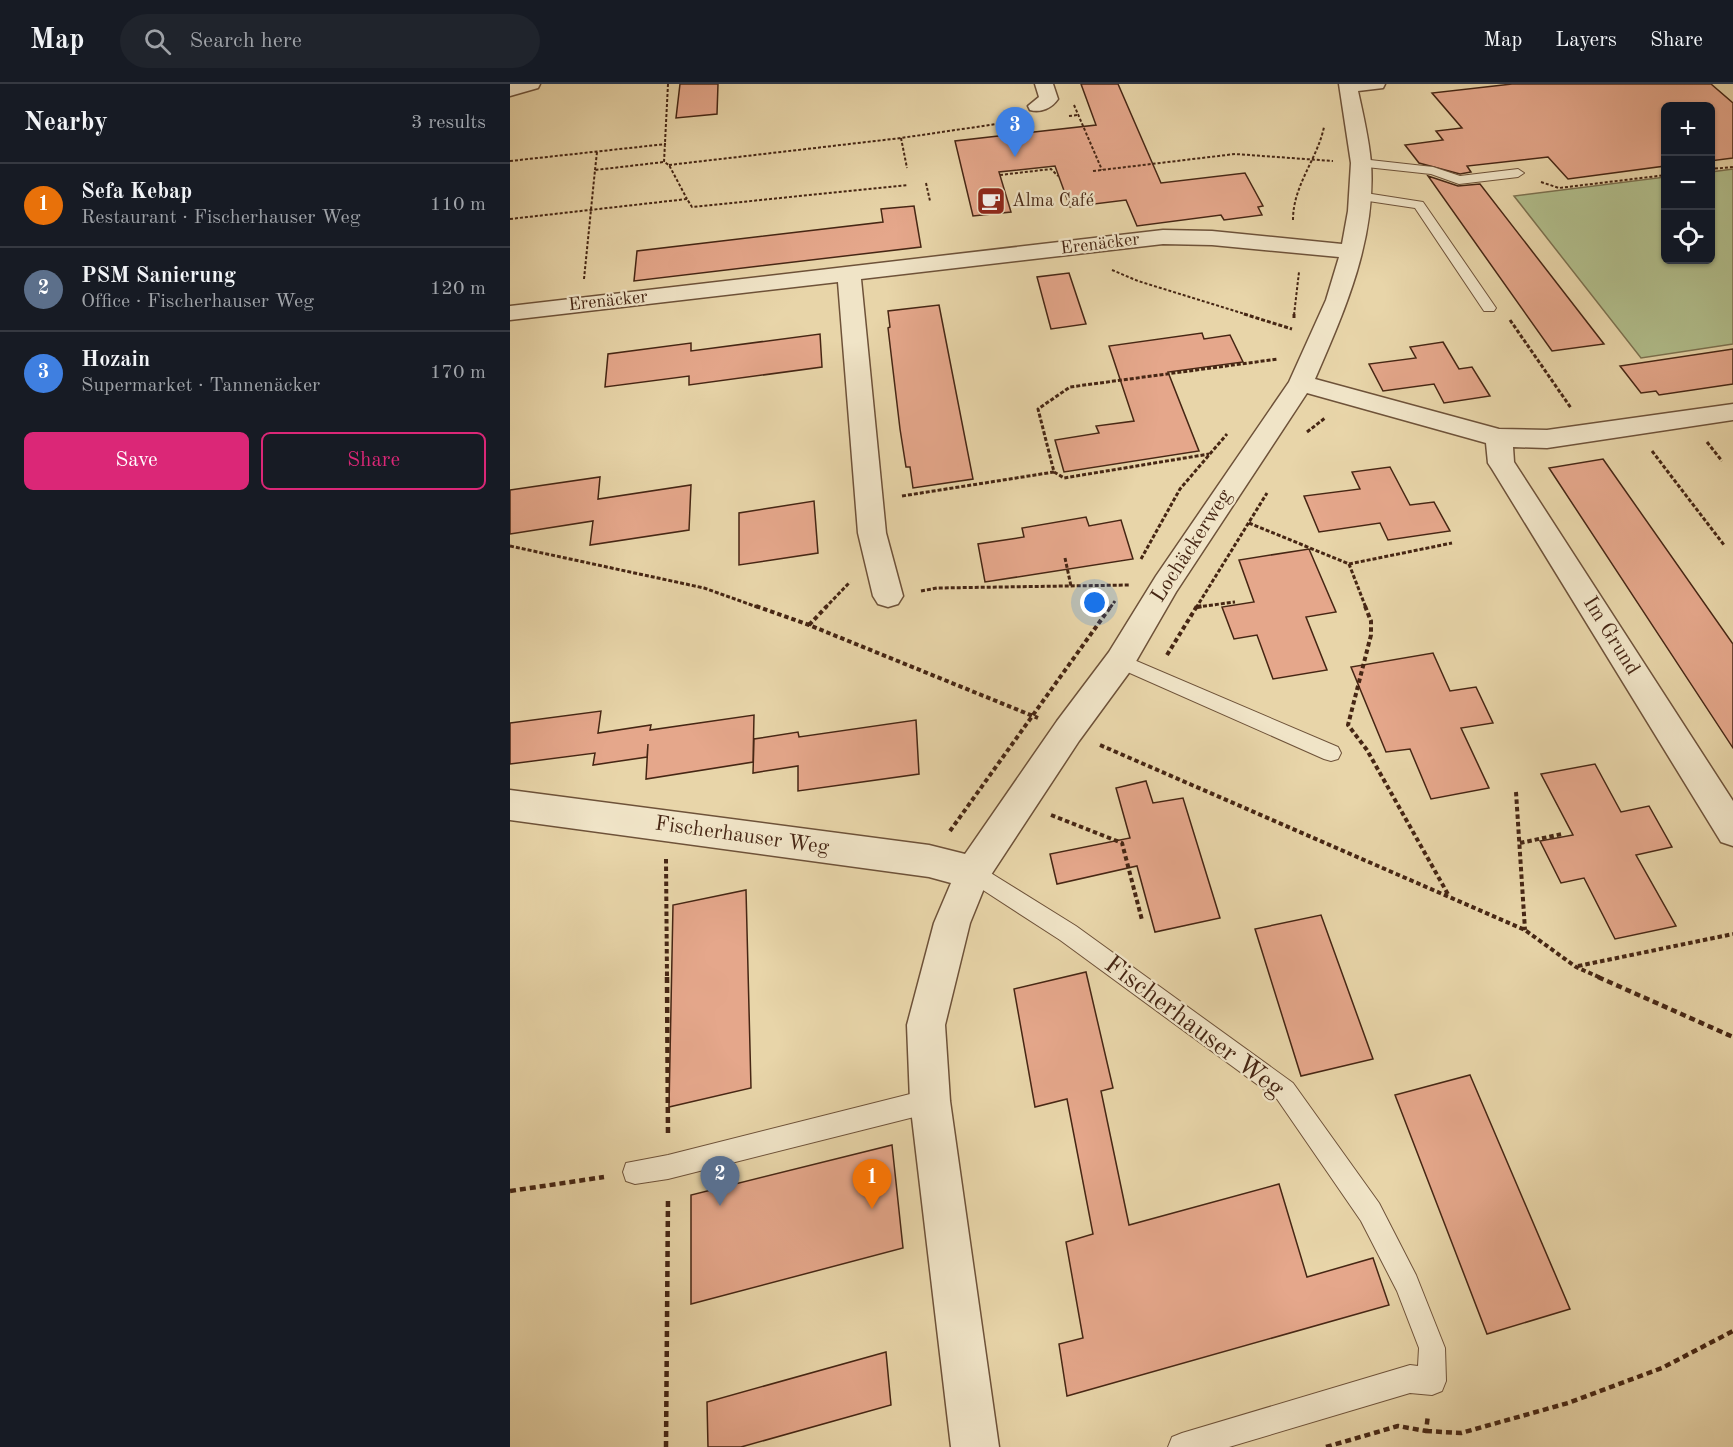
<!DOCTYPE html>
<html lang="en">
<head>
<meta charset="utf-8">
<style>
	:root { --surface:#171b24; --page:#20242c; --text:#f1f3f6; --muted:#9ea1a6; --line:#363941; --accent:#db2777 }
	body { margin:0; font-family:"Old Standard TT",serif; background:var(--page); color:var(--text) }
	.controls { position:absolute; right:18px; top:18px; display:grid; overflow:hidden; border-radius:9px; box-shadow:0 2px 4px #0004 }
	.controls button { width:54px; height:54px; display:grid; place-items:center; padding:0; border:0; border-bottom:2px solid var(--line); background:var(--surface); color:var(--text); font:30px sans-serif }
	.you { position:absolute; left:585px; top:519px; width:21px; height:21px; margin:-15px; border:4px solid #fff; border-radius:50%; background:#1a73e8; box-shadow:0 0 0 9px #1a73e833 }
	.badge { display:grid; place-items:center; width:39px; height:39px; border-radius:50%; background:var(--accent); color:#fff; font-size:20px; font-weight:700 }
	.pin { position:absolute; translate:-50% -50px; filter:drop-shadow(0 2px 3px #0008) }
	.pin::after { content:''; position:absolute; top:32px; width:21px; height:18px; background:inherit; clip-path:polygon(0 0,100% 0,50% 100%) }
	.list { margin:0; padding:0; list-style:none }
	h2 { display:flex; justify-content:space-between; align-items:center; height:78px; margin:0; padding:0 24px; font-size:26px }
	h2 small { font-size:20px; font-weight:400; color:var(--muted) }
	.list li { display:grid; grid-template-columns:39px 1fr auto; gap:18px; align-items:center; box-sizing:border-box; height:84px; padding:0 24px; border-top:2px solid var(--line) }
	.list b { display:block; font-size:22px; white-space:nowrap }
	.list p { margin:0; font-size:20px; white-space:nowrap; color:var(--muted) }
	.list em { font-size:20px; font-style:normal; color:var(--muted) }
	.actions { display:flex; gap:12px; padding:18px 24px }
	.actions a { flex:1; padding:14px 0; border:2px solid var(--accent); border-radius:9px; text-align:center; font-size:21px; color:var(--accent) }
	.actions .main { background:var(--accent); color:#fff }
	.icon { flex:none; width:33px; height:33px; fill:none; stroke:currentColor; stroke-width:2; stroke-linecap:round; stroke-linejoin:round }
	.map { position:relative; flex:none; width:1223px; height:1363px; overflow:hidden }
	header { display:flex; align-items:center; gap:36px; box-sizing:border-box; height:84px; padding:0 30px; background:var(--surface); border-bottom:2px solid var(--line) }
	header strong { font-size:28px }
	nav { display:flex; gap:33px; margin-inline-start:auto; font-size:21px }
	.search { width:420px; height:54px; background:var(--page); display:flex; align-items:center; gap:15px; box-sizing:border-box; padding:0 21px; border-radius:33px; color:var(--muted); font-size:22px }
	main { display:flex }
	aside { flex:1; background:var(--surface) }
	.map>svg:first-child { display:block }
</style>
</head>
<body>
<header>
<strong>Map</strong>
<div class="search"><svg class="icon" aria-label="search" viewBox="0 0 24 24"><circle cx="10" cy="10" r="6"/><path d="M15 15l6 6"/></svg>Search here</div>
<nav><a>Map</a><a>Layers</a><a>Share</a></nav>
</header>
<main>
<aside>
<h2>Nearby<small>3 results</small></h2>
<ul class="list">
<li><span class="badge" style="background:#e8710a">1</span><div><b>Sefa Kebap</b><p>Restaurant · Fischerhauser Weg</p></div><em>110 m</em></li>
<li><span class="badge" style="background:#5c6f8a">2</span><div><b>PSM Sanierung</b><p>Office · Fischerhauser Weg</p></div><em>120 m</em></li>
<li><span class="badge" style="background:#3f7fe0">3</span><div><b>Hozain</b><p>Supermarket · Tannenäcker</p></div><em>170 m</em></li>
</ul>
<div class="actions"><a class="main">Save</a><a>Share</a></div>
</aside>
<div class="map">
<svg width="1223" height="1363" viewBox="0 0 1223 1363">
	<rect width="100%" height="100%" fill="#e8d5a9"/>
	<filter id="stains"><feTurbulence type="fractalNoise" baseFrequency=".00333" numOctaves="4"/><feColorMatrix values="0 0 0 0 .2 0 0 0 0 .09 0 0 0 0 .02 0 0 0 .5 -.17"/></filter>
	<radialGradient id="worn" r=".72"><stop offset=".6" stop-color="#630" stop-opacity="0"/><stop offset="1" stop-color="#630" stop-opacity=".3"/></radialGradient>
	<path fill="#b1be8c" stroke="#7c7250" stroke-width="1.5" d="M1223,85V260L1131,274L1004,112L1155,93L1156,176H1200L1201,88Z"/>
	<path fill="#e5a78b" stroke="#462614" stroke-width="1.5" d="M170,0H208L207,30L166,34Z
		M571,0H608L651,99L735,89L753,122L748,123L752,131L714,136L711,131L627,142L616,116L560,123L545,82L489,88L501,128L463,132L445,57L586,41Z
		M1002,0H1201L1223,19V74L1200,77V22H1155V82L1058,95L1038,73L957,82L961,88L950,90L909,79L895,61L933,56L926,47L952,44L922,9Z
		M918,92L948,102L970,100L1094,260L1042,267Z
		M404,122L411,163L124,197L127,167L373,138L371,125Z
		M559,189L576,240L541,245L527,193Z
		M429,221L463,395L403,404L400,383H396L390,345L378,244L380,243L378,227Z
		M692,249L694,255L720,251L733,278L658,288L689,367L554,388L545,356L589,349L586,342L624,337L599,262Z
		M310,250L312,283L179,301V292L95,303L98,270L181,259V267Z
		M933,258L949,285L962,283L980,312L934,319L924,300L873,307L859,280L906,274L900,263Z
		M1223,265V300L1149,311L1146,307L1131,309L1110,282Z
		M1093,375L1223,560V664L1039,384Z
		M880,383L900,421L924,418L940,447L878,456L870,439L809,448L794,412L850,405L842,388Z
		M90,393L88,415L181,401L179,446L80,461L83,437L0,450V406Z
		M304,417L308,469L229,481V429Z
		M576,433L579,442L611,436L623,475L475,498L468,460L514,453L512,444Z
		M799,465L826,528L796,533L817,586L763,595L747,551L724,555L712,523L744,518L729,476Z
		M923,569L940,607L966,603L983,639L951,644L979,704L921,715L900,665L876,668L841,583Z
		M91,627L88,649L141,641L140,646L244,631L243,678L136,695L138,660L137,673L83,681L85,669L0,680V639Z
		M406,636L409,690L288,707V682L243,689L244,655L288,648L289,653Z
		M1085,680L1111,728L1139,722L1162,763L1126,771L1166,842L1105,855L1074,794L1051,799L1030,757L1063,751L1031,690Z
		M636,697L643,719L673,714L710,834L645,848L627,782L547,800L540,770L620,754L606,704Z
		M236,806L241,1004L159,1023L163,821Z
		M811,831L863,975L791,992L745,845Z
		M576,888L603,1004L591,1007L619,1141L769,1100L797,1193L863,1174L879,1221L557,1312L549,1260L573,1254L556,1158L583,1150L557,1015L525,1023L504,905Z
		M960,991L1060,1225L977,1250L885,1011Z
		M382,1061L393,1164L181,1220V1111Z
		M376,1268L381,1321L231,1363H198L197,1318Z"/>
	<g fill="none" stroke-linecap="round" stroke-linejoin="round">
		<g stroke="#6e5239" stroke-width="2">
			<path id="service" d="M851,75L923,83L950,92L1008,85L1014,89L1008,93L949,100L921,90L847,82L845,79Z
				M849,108L913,118L986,224L984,227H974L905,124L845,115L843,112Z
				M610,570L828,663L831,669L828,675L821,677L814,675L604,582L601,577L604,572Z
				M463,778L566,842L783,999L869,1119L906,1191L935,1264L936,1297L932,1307L922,1311L900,1309L719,1363H658L662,1353L672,1349L900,1281L908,1282L909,1264L887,1207L851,1137L767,1015L550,856L456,795L453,788L456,781Z
				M420,1005L428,1009L432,1017L428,1025L420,1029L158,1095L125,1100L116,1097L113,1088L116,1079L158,1071Z"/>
		</g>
		<g stroke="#6e5239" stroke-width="3">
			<path id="minor" d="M0,0H30L28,4L0,12Z
				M525,0H543L548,15C542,24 531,29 520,26L518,22L529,13Z
				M829,0H875L873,4L848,7C853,30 859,55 861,79C866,156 835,226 805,295L989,345L1037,346L1223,320V336L1037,364L1003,363L1004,378L1223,717V762L1211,758L982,385L978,379L976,359L797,309L666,508L621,586L569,657L477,797L460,839L435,941L440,1017L489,1363H441L400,1017L397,941L424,839L441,799L419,793L0,736V706L419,761L455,770L547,637L599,568L646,492L779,298L816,216L829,173L702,161L653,160L351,195L376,449L393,512L388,520L378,523L368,520L363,512L348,449L328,198L0,236V222L653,146L702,147L832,160L838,127L841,79Z"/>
		</g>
		<path stroke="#462614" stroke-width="2" stroke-dasharray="3 2" stroke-linecap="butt" d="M158,0L154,78L159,81L177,115
			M564,21L592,86
			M559,32L568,31
			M391,54L397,84
			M0,77L156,60
			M159,81L391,54L507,37
			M1200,85L1223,83
			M85,86L87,68
			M583,87L725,70L823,77
			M490,91L541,85L548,92
			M1031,98L1049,104L1156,91
			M416,99L420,117
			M0,135L177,115L182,123L398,101
			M783,136C783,101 807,76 814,43
			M602,186L628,197L738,231
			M74,195L85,86L154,78
			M784,231L789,188"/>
		<path stroke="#462614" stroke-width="3" stroke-dasharray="4 2" stroke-linecap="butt" d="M734,230L782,245
			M784,234V230
			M1000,236L1061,324
			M797,348L815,334
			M1197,358L1212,377
			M1142,367L1214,461
			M544,388L554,394L699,370
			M392,412L544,388L528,325L560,303L768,275
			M739,439L839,480L856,524
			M0,462L194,504L250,524
			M555,474L561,502
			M631,475L670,405L717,350
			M839,480L942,459
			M411,507L427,504L619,501
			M687,523L725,518
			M315,524L340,498
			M600,524L605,517
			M686,524L757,409"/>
		<path stroke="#462614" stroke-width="4" stroke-dasharray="4.5 3" stroke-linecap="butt" d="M246,522L299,541L528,634
			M855,522L861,537V551L838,641L857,666L939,812
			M687,523L693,522
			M299,541L317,522
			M657,571L687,522
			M590,661L1015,846L1066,883L1091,894
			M1006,708L1015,846
			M541,731L612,759L632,836
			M440,747L601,522
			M1010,759L1052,750
			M156,775L157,894
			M1068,882L1223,850"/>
		<path stroke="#462614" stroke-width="4.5" stroke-dasharray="6 4" stroke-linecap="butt" d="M157,893L158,1053
			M1088,893L1223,953
			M0,1107L94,1093
			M916,1347L951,1349L1058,1319L1152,1284L1223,1247
			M156,1363L158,1114
			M816,1363L888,1342L916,1347L918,1331"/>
		<use href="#service" fill="#f0e4c7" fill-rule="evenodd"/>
		<use href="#minor" fill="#f0e4c7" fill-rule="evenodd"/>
	</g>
	<defs>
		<g id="cafe-square" transform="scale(1.5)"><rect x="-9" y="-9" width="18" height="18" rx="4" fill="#8f2418" stroke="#f0e4c7"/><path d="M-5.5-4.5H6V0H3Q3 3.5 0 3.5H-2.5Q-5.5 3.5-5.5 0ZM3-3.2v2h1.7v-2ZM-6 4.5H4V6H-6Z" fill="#fff"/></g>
	</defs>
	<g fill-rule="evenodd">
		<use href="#cafe-square" x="481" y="117"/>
	</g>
	<g text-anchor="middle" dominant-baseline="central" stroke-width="4.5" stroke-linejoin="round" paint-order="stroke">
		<g font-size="18" fill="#462614" stroke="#f0e4c7" text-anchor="start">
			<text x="502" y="117">Alma Café</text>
		</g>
		<g font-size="18" fill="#462614" stroke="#f0e4c7">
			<text transform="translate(590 160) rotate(-7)">Erenäcker</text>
			<text transform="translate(98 217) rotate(-6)">Erenäcker</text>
		</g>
		<g font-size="21" fill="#462614" stroke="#f0e4c7">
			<text transform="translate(682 462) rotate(-57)">Lochäckerweg</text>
			<text transform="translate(1101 552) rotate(58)">Im Grund</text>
			<text transform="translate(232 752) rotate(8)">Fischerhauser Weg</text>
		</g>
		<g font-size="26" fill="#462614" stroke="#f0e4c7">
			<text transform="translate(684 943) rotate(37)">Fischerhauser Weg</text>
		</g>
	</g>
	<rect width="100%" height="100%" filter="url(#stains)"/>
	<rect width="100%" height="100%" fill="url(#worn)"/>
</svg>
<div class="controls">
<button>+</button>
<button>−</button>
<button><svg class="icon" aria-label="locate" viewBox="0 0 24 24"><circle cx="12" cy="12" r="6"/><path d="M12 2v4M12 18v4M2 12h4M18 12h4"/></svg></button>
</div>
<div class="you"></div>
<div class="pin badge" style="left:362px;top:1125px;background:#e8710a">1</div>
<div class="pin badge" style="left:210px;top:1122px;background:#5c6f8a">2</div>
<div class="pin badge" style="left:505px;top:73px;background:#3f7fe0">3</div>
</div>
</main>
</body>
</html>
